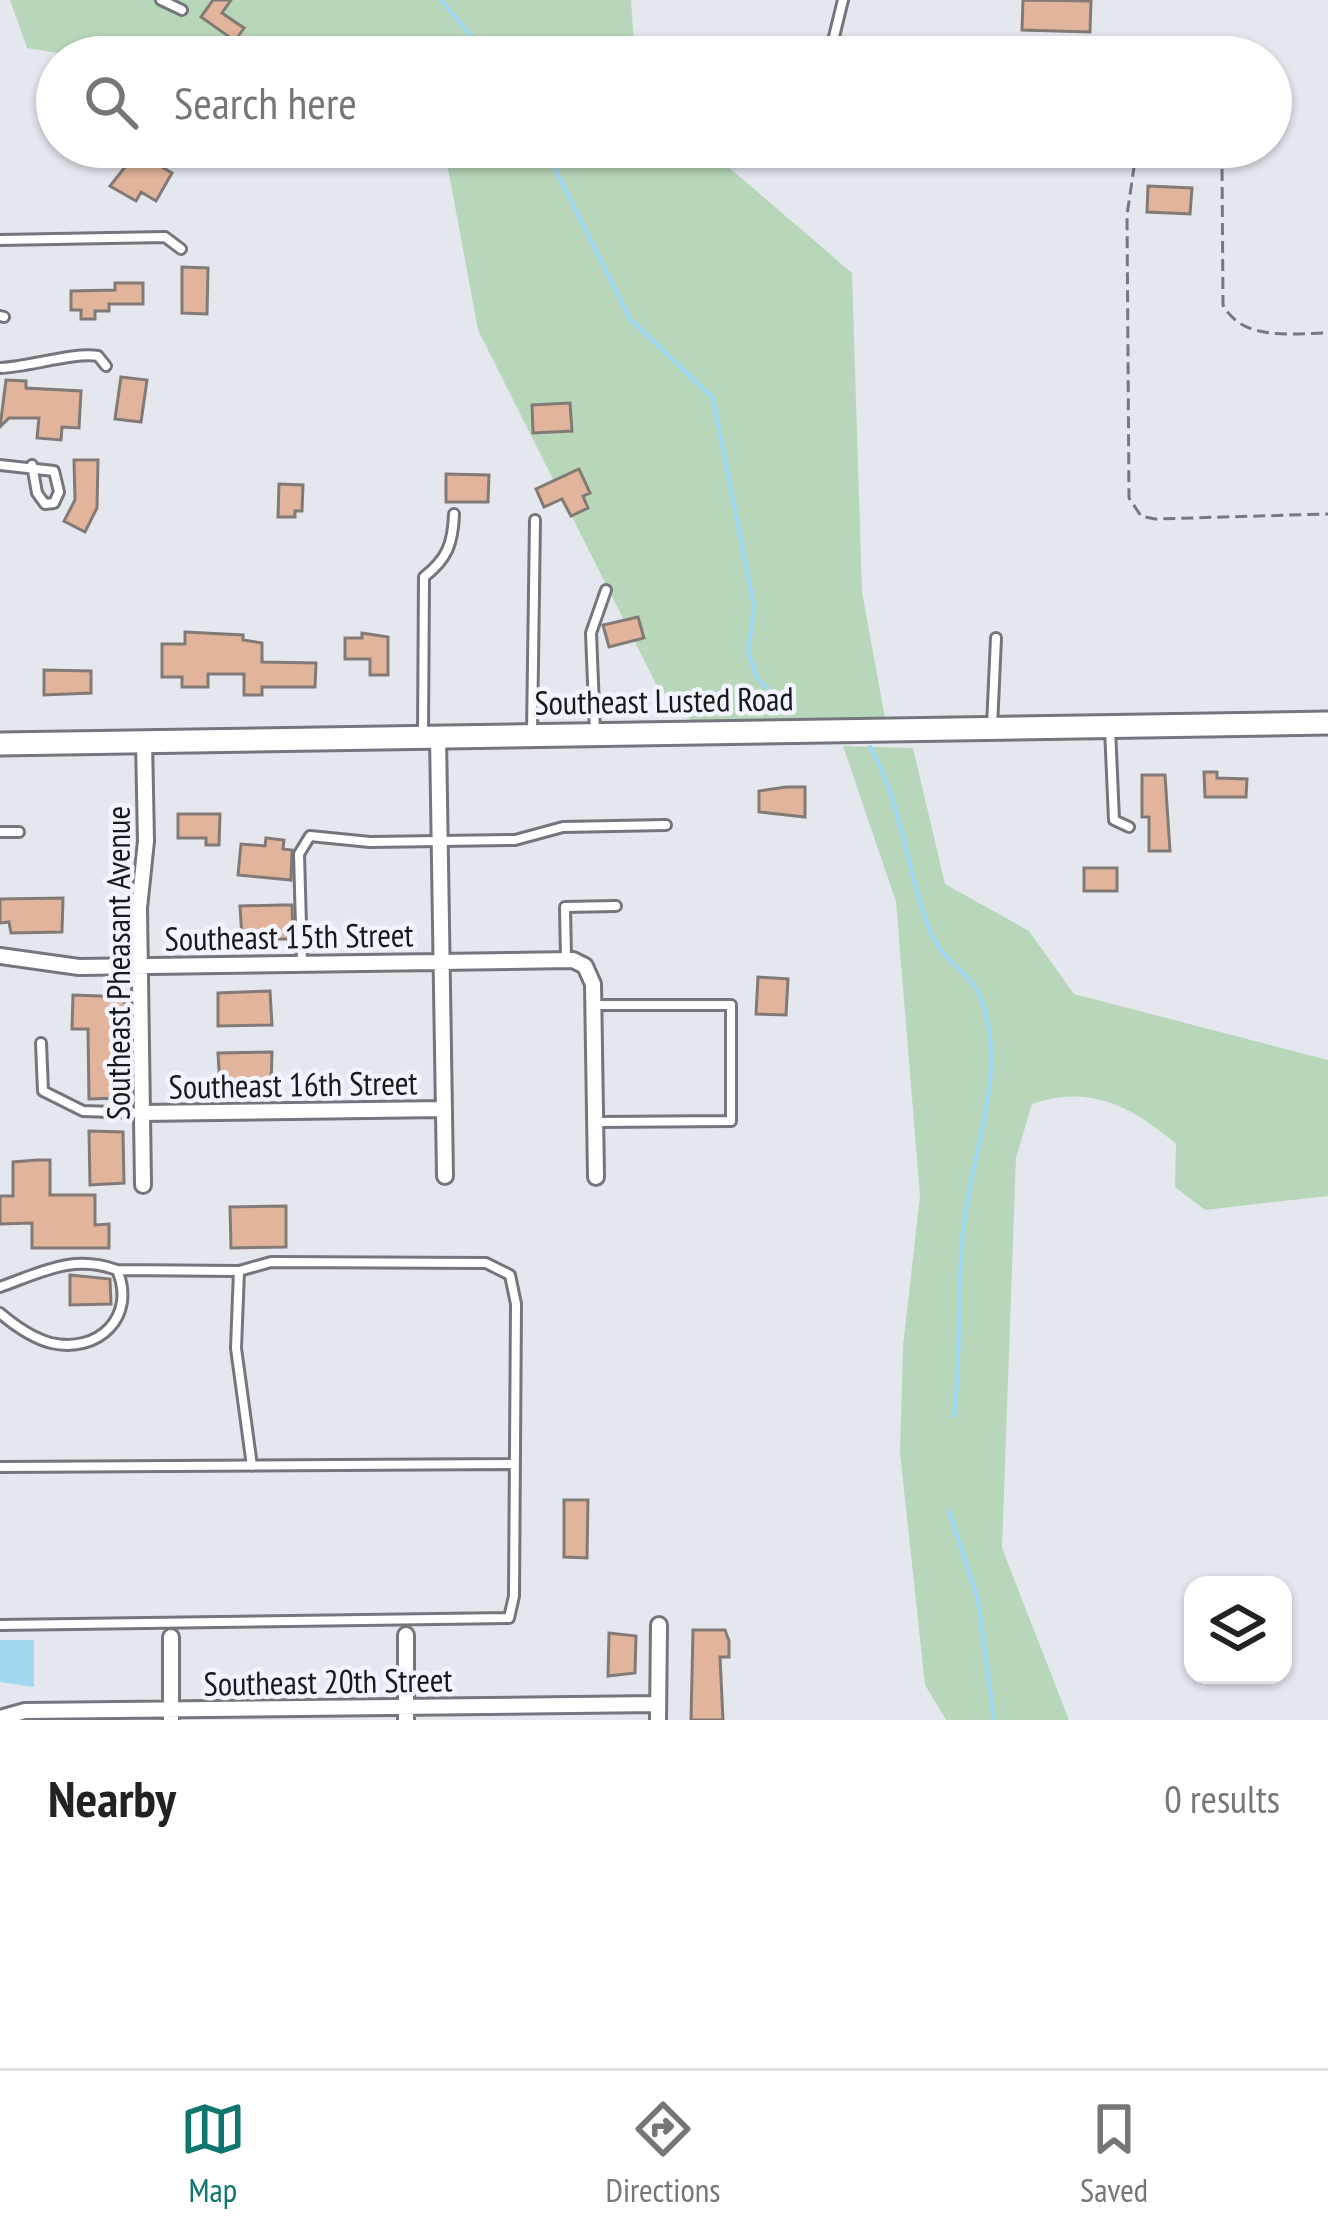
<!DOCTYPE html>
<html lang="en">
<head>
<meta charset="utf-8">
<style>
	:root { --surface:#fff; --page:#f6f6f6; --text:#222; --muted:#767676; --line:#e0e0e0; --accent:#0f766e }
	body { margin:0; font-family:"PT Sans Narrow",sans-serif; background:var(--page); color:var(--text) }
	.controls { position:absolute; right:36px; bottom:36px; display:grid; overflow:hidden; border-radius:24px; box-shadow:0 3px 9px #0004 }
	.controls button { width:108px; height:108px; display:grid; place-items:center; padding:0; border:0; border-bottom:3px solid var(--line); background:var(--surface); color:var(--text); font:60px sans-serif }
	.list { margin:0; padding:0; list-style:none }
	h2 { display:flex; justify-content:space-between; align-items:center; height:156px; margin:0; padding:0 48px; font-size:51px }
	h2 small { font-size:39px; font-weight:400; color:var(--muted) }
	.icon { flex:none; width:66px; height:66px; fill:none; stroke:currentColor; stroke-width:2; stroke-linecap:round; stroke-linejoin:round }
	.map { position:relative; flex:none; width:1328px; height:1720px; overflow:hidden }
	.search { position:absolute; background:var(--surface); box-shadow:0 3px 9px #0004; left:36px; right:36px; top:36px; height:132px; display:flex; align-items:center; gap:30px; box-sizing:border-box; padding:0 42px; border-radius:66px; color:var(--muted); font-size:45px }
	.sheet { height:348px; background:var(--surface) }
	nav { display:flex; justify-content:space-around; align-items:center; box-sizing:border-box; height:168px; border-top:3px solid var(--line); background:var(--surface); font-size:33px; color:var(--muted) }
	nav a { display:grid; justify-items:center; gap:6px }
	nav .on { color:var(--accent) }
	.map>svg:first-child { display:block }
</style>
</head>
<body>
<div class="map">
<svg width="1328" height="1720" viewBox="0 0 1328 1720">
	<rect width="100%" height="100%" fill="#e5e7ef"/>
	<path fill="#b8d7ba" d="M10,0H631L635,57H82L27,48Z
		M444,147H705L852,273L862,592L885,718L694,723L657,686L478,330Z
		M843,746L913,748L945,884L1029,931L1074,994L1328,1060V1196L1205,1210L1175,1187L1176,1144C1132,1106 1088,1084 1032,1104L1016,1158L1002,1548L1069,1720H946L925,1685L900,1453L903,1346L920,1196L896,902Z"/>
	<path fill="#a3d9f0" d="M0,1640H34V1687L0,1682Z"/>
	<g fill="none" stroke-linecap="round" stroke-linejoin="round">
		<path stroke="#a3d9f0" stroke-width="4.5" d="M441,0L488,57
			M544,147L630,319L713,398L754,607L748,652L757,678L787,707
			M870,747C903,804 906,871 930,931C942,960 972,976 980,996C1010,1072 970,1155 963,1232C957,1293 961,1355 954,1416
			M949,1511L978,1600L994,1720"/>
	</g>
	<path fill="#e1b49b" stroke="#827a76" stroke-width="3" d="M213,0H231L222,13L244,28L235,41L201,17Z
		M1023,0L1091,1L1090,32L1022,30Z
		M137,152L172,173L156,201L141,192L136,201L110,186Z
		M1148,186L1192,188L1190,214L1147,212Z
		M182,267L208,268L207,314L182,313Z
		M115,283H143V304H109V311H95V319H81V310H71V291L115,290Z
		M121,377L147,380L141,422L115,419Z
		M6,380L26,381V388L81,391L79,428L62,427L61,440L37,438L39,418H9L0,427Z
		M570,403L572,431L533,433L532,405Z
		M74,460H98L97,508L85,532L64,521L75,500Z
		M579,469L590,493L583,496L588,508L571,516L562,499L544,507L536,489Z
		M446,474L489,475L488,502H446Z
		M279,484L303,485L302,511H295V517H278Z
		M638,617L644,638L609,647L603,625Z
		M185,632L243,635V640L262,643V662L316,663L315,687H262V695H244V674H208V687H182V677H162V644H185Z
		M362,633L388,637V675H370V659H345V638H362Z
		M44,670L91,671V693L44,695Z
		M1204,772H1217V778L1247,779L1246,797H1205Z
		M1142,775H1165L1170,851H1149V817H1142Z
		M786,787H805V817L759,812V791Z
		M178,814H220L219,845H206V838H178Z
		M266,838L284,840L283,849L292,850L291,880L238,875L241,844L265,846Z
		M1084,868H1117V891H1084Z
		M63,898L62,932L11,933L9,922L0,923V899Z
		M281,905H292L293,939H242L240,906Z
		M758,977L788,979L786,1015L756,1014Z
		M270,991L272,1025L218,1026V993Z
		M73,995L125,997L120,1098L89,1099L88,1029H72Z
		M272,1052L271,1086L220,1087L218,1053Z
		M89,1131L123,1132L124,1183L90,1185Z
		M38,1160H50V1195H95V1225L109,1224V1248H32V1223L0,1224V1196H13V1162Z
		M286,1206V1247L231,1248L230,1207Z
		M70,1275L110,1279L111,1304L70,1305Z
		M564,1500H588L587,1558L564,1557Z
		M693,1630H725L729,1641V1657H720L723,1720H691Z
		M609,1633L636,1636L635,1673L608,1676Z"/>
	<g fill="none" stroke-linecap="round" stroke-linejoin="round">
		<g stroke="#74757d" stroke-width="14">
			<path id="lane" d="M161,0L182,10
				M830,53L843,0
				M0,240L165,237L181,249
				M0,316L4,317
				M0,368C30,367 72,352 98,356L106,366
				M0,465L54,471L59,492L54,503L45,504L37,493L32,465
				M992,727L996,638
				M1110,728L1114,820L1129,827
				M595,732L591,633L606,590
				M532,733L535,520
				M423,735L424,577C447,559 453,544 454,514
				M0,832H19
				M566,959L565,907L616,906
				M302,962L299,854L310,836L370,842L515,840L563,827L666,825
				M595,1005H731V1121L597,1122
				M41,1043L43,1091L83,1111L142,1113
				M239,1271L236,1348L252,1466
				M0,1287C42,1272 73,1254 117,1270C137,1316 99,1354 51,1343C33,1338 14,1325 0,1313
				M0,1467L513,1464
				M0,1625L509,1618L514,1596L516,1304L510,1275L486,1263L271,1262L239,1271L117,1270"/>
		</g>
		<g stroke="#74757d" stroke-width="20">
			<path id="street" d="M438,736L445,1176
				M0,956L79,967L573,960L585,966L593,984L596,1177
				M142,1113L444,1109
				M143,1185L139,908L146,841L144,741
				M406,1635V1720
				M0,1718L25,1711L658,1704
				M171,1720V1637
				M658,1720L659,1625"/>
		</g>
		<g stroke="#74757d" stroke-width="27">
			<path id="secondary" d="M0,744L1328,723"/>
		</g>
		<path stroke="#77787d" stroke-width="3" stroke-dasharray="12 6" stroke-linecap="butt" d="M1137,147L1127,215L1129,498L1141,516L1155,519L1328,514
			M1211,157L1222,164L1223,305C1243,342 1292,333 1328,333"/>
		<use href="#lane" stroke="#fff" stroke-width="8"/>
		<use href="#street" stroke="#fff" stroke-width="14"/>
		<use href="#secondary" stroke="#fff" stroke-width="21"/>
	</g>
	<g text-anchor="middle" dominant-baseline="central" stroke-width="9" stroke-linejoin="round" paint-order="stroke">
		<g font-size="33" fill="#19191c" stroke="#f2f4fd">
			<text transform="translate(664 700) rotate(-1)">Southeast Lusted Road</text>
			<text transform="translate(289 936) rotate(-1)">Southeast 15th Street</text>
			<text transform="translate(117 963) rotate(-90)">Southeast Pheasant Avenue</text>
			<text transform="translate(293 1084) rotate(-1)">Southeast 16th Street</text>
			<text transform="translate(328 1681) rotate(-1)">Southeast 20th Street</text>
		</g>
	</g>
</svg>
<div class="controls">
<button><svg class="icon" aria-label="layers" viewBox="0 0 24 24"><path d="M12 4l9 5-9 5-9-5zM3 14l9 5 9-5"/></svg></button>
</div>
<div class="search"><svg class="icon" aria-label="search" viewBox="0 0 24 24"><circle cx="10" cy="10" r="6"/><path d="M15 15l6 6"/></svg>Search here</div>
</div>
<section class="sheet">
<h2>Nearby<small>0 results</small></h2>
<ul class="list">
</ul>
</section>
<nav>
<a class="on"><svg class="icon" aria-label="map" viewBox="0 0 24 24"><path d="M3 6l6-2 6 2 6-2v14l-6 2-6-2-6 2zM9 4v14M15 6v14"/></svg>Map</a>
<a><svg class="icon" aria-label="directions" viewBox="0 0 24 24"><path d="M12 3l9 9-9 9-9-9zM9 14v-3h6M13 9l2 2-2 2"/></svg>Directions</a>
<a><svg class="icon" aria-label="saved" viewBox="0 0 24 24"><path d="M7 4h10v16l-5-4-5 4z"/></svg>Saved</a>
</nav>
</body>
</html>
